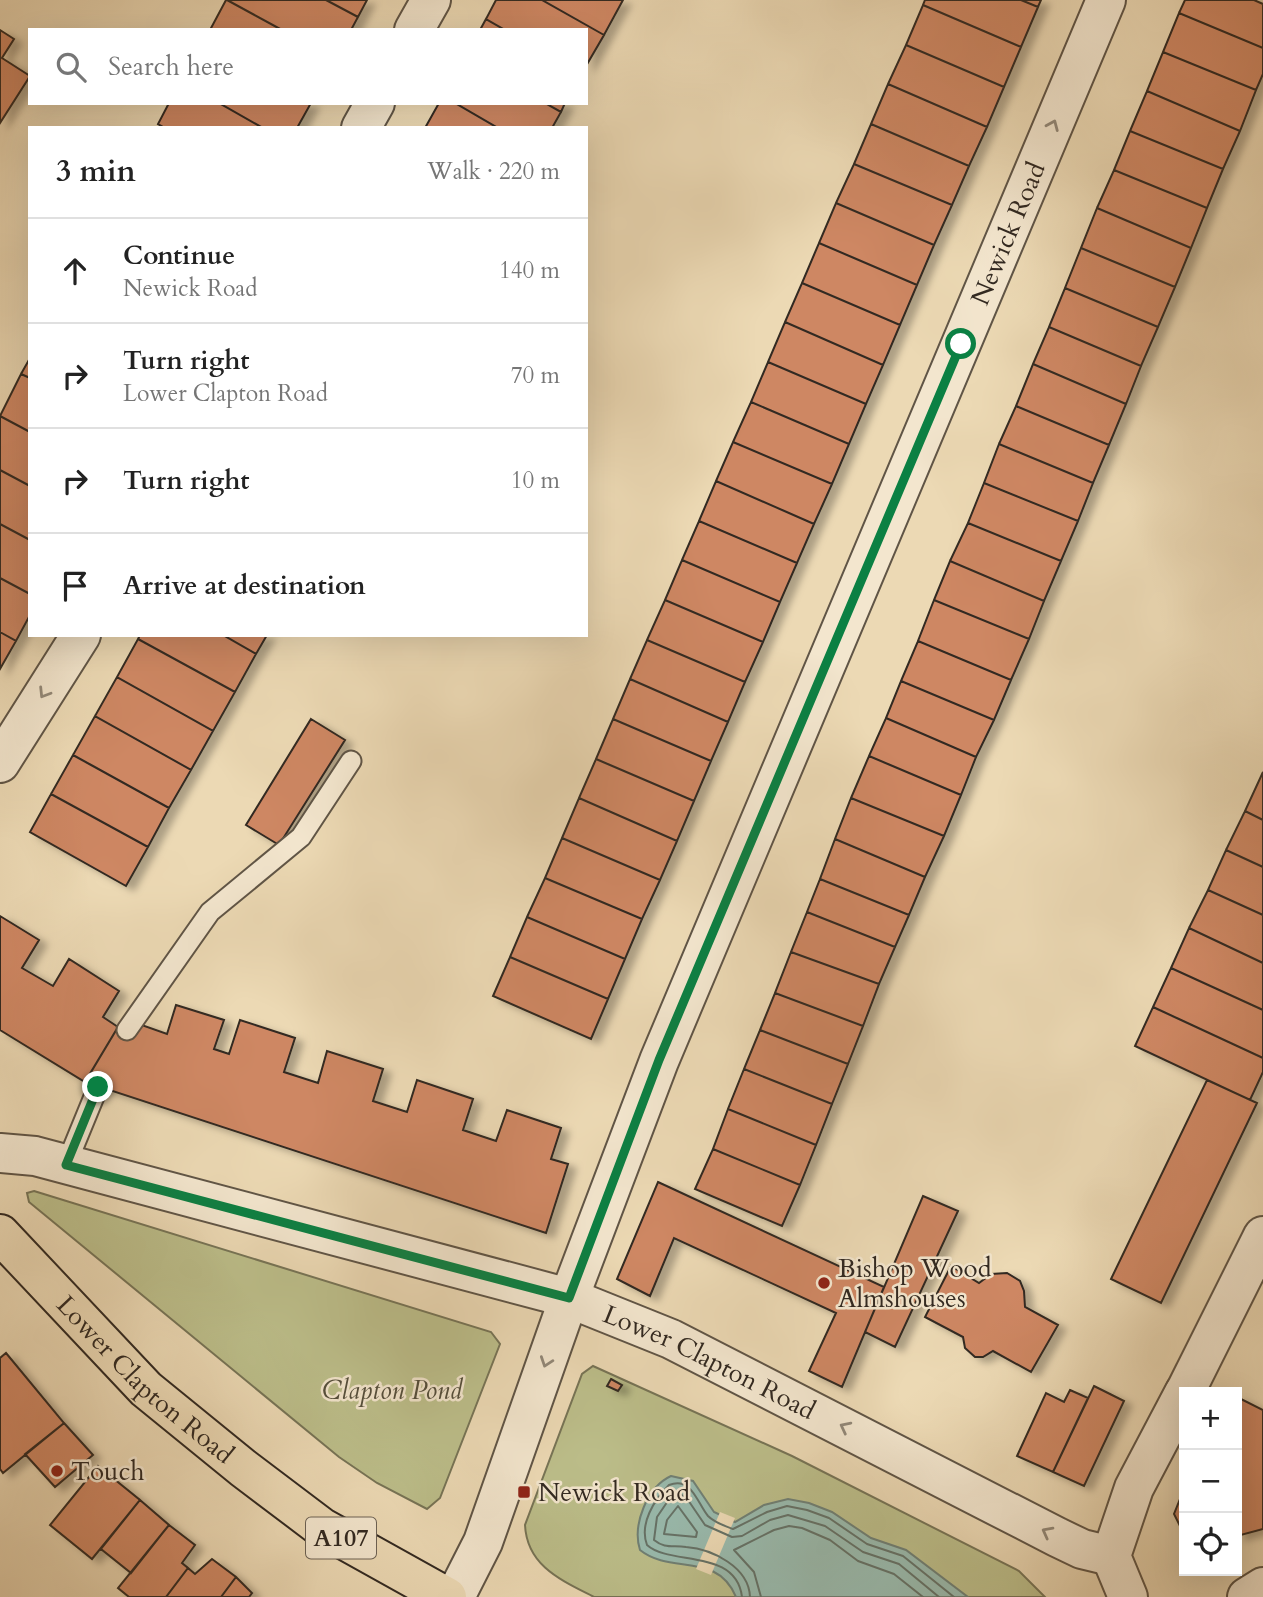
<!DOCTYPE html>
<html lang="en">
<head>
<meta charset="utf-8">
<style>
	:root { --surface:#fff; --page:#f6f6f6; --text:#222; --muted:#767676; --line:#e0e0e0 }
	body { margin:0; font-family:Cardo,serif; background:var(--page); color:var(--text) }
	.controls { position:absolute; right:21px; bottom:21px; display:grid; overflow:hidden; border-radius:0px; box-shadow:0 7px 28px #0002 }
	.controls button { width:63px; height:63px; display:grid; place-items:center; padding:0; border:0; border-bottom:2px solid var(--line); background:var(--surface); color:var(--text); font:35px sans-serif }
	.stop { position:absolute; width:21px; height:21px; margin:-16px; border:5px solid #0b8043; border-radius:50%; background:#fff }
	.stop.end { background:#0b8043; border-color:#fff; box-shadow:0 2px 7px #0008 }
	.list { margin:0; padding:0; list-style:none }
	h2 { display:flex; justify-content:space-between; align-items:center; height:91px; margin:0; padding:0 28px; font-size:30px }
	h2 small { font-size:23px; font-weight:400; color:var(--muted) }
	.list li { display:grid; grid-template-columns:46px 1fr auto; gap:21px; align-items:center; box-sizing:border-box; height:105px; padding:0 28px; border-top:2px solid var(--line) }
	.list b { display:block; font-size:26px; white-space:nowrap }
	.list p { margin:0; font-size:23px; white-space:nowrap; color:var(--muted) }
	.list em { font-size:23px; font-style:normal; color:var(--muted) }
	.icon { flex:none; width:38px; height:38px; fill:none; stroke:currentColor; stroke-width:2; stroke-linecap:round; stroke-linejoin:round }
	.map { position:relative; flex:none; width:1263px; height:1597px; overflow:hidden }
	.search { position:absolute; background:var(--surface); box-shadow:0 7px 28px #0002; left:28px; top:28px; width:560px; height:77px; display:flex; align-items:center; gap:18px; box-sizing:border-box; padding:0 24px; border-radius:0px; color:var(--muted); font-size:26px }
	.panel { position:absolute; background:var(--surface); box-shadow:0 7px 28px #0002; left:28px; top:126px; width:560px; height:511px; border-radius:0px }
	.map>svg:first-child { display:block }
</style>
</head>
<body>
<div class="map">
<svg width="1263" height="1597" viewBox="0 0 1263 1597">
	<defs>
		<filter id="shadow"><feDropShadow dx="8" dy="4.5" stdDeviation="3.5" flood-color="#0004"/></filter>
	</defs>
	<rect width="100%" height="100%" fill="#ecd9b4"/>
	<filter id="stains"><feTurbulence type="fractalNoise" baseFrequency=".00286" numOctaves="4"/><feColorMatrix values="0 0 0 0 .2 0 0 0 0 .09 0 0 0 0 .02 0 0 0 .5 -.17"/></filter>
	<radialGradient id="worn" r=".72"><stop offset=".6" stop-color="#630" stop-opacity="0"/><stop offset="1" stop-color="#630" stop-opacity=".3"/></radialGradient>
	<path fill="#bcbe8a" stroke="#777456" stroke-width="2" d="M34,1191L491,1332L500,1344L440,1498L427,1509L377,1483L339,1457L29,1202L27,1193Z
		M593,1366L792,1456L1019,1571L1045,1597H594C561,1580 527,1566 525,1525L582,1374Z"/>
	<path fill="#99baad" stroke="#708075" stroke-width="2" d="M671,1476L693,1481L714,1512L735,1522L764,1505L788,1499L809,1503L832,1512L871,1538L906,1550L968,1597H736C717,1551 671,1575 640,1550C632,1525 647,1487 671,1476Z"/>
	<path fill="#ecd9b4" d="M720,1512L735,1518L711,1575L696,1569Z"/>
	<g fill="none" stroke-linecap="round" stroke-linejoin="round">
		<path stroke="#667267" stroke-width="2" d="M678,1506L697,1532L696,1537L664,1534L667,1520Z
			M742,1597C736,1548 670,1566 647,1545C639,1524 654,1500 669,1485C692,1476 697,1503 708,1516C715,1523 725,1526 733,1529L767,1512L787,1506L807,1510L829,1518L867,1544L903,1556L954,1597
			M750,1597C749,1567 712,1549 686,1547C673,1545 665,1549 654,1540L657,1517L674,1492L686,1497L705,1525L732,1537L742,1536L770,1520L788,1515L825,1526L863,1552L899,1564L939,1597
			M761,1597L754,1572L734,1550L774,1530L789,1526L802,1528L830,1540L858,1561L894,1574L923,1597"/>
	</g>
	<path fill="#ce8764" stroke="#322921" stroke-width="2" filter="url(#shadow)" d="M226,0H227L282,30H210Z
		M227,0H326L358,17L351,30H282Z
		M326,0H367L358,17Z
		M496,0H542L604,35L586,66V30H505L486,19Z
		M542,0H623L604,35Z
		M925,0H1021L1038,7L1021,47L923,5Z
		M1021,0H1041L1038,7Z
		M1185,0H1254L1263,4V48L1179,13Z
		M923,5L1021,47L1004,87L906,45Z
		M1179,13L1263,48V74L1256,90L1163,52Z
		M486,19L505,30H480Z
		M0,30L14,39L2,58L30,76L0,123Z
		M906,45L1004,87L987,127L888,84Z
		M1163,52L1256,90L1240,131L1147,91Z
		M888,84L987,127L969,166L871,124Z
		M1147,91L1240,131L1223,169L1130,131Z
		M169,103H219L263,128H165L158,124Z
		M219,103H311L297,128H263Z
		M439,103H455L498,128H425Z
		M455,103H545L561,112L552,128H498Z
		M545,103H565L561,112Z
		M871,124L969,166L952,205L854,164Z
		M1130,131L1223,169L1207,208L1114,170Z
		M854,164L952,205L934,245L836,203Z
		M1114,170L1207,208L1191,248L1097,208Z
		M836,203L934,245L917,285L819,243Z
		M1097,208L1191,248L1175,287L1081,248Z
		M819,243L917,285L900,325L802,283Z
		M1081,248L1175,287L1158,327L1065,288Z
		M802,283L900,325L883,365L785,322Z
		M1065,288L1158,327L1141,366L1049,327Z
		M785,322L883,365L866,404L768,362Z
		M1049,327L1141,366L1126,404L1033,364Z
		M30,358V378L21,374Z
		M768,362L866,404L849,444L751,402Z
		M1033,364L1126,404L1109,445L1016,406Z
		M21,374L30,378V432L0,416Z
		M751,402L849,444L832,484L733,442Z
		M1016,406L1109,445L1093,483L999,444Z
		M0,416L30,432V486L0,470Z
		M733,442L832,484L814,524L716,481Z
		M999,444L1093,483L1078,521L984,483Z
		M0,470L30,486V540L0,524Z
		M716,481L814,524L797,563L699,521Z
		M984,483L1078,521L1061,561L968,523Z
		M699,521L797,563L780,602L682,560Z
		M968,523L1061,561L1044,601L950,561Z
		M0,524L30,540V594L0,578Z
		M682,560L780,602L763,642L665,600Z
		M950,561L1044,601L1029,639L934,600Z
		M0,578L30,594V615L16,641L0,632Z
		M665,600L763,642L745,682L647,640Z
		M934,600L1029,639L1011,680L918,641Z
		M0,632L16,641L0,669Z
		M140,635H223L256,654L235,692L138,639Z
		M223,635H267L256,654Z
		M138,639L235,692L213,731L117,677Z
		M647,640L745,682L728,722L630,679Z
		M918,641L1011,680L994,720L901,681Z
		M117,677L213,731L191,770L95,716Z
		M630,679L728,722L711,761L613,719Z
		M901,681L994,720L976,757L886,718Z
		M95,716L191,770L169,808L73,755Z
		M886,718L976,757L961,795L869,756Z
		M311,719L345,740L279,845L246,825Z
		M613,719L711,761L694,801L596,759Z
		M73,755L169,808L148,847L51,794Z
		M869,756L961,795L944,836L851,798Z
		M596,759L694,801L677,841L579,798Z
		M1263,772V820L1245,811Z
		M51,794L148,847L126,886L30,832Z
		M579,798L677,841L660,880L562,838Z
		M851,798L944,836L925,877L835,839Z
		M1245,811L1263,820V867L1226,850Z
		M562,838L660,880L642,919L545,878Z
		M835,839L925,877L909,915L820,879Z
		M1226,850L1263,867V915L1208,890Z
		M545,878L642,919L625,959L527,917Z
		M820,879L909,915L895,947L807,912Z
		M1208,890L1263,915V963L1189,928Z
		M807,912L895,947L879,984L791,952Z
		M0,916L39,940L22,968L53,986L69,959L119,991L103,1017L118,1027L85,1082L0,1030Z
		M527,917L625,959L608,999L510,957Z
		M1189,928L1263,963V1010L1171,968Z
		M791,952L879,984L863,1026L775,993Z
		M510,957L608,999L591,1039L493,996Z
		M1171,968L1263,1010V1058L1153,1007Z
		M775,993L863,1026L848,1064L760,1030Z
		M176,1005L224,1020L214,1049L229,1054L240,1020L295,1038L284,1072L318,1083L327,1051L383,1069L373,1101L407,1112L417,1080L473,1099L463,1130L496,1141L507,1110L561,1128L551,1159L568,1164L546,1233L85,1082L118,1027L137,1033L139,1024L167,1034Z
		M1153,1007L1263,1058V1072L1250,1100L1135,1046Z
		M760,1030L848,1064L832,1104L744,1069Z
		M744,1069L832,1104L816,1145L728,1109Z
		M1207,1080L1257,1103L1161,1303L1111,1279Z
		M728,1109L816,1145L800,1185L713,1149Z
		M713,1149L800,1185L782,1226L695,1189Z
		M658,1182L884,1287L842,1387L809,1371L836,1313L674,1238L650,1296L617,1279Z
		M923,1196L958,1211L895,1347L865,1332Z
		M951,1266L979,1283L991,1274L1007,1273L1020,1281L1024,1291L1025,1307L1058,1325L1031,1372L993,1351L983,1357H975L965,1348L963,1337L925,1317Z
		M6,1353L64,1423L3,1473L0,1469V1358Z
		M611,1379L622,1385L618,1391L607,1386Z
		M1094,1386L1124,1401L1084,1486L1053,1472Z
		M1070,1390L1088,1398L1053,1472L1017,1456L1046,1393L1064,1402Z
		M1237,1397L1263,1410V1529L1237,1536Z
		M64,1423L93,1455L55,1487L25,1454Z
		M98,1466L140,1500L92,1559L50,1525Z
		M1184,1489V1534L1174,1514Z
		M140,1500L169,1525L131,1573L101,1549Z
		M169,1525L195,1545L182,1563L188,1568L166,1597H129L118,1588Z
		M212,1559L236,1577L221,1597H166L188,1568L195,1574Z
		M236,1577L252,1593L249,1597H221Z"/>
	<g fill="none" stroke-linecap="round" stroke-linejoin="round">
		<g stroke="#605546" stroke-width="23">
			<path id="service" d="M127,1030L210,912L301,837L351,761
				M66,1165L98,1087"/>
		</g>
		<g stroke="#605546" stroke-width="42">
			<g id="minor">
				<path d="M414,30L431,0"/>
				<path d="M361,128L375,103"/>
				<path d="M0,763L81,635"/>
				<path id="s1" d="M0,1153L35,1156L569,1298L671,1339L1057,1537L1082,1549L1111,1556"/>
				<path d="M1185,1392L1263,1236"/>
				<path id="s2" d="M455,1597L483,1542L569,1298L659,1061L1106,0"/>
				<path d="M1128,1597L1111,1556L1134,1488L1184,1393"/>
				<path d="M1247,1597L1263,1587"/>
			</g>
		</g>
		<g stroke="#322921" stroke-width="42">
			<g id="trunk">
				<path id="s3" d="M0,1234L146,1389L243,1468L321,1527L447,1597"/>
			</g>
		</g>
		<use href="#service" stroke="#f3e6ce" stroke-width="19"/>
		<use href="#minor" stroke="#f3e6ce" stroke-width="38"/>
		<use href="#trunk" stroke="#ecd9b4" stroke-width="38"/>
	</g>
	<defs><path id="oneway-chevron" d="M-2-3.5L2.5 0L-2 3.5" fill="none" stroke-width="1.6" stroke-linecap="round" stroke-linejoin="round" transform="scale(1.75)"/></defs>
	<g stroke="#928878">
		<use href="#oneway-chevron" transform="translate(1053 125) rotate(-67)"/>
		<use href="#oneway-chevron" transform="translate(44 693) rotate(122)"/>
		<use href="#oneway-chevron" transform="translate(546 1362) rotate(109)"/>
		<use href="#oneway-chevron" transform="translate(845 1427) rotate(-153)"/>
		<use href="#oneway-chevron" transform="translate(1047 1532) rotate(-152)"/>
	</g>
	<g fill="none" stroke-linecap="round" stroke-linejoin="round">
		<path stroke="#0b8043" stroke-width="9" d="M98,1087L66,1165L569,1298L659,1060L961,344"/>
	</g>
	<g fill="#8f2418" stroke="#f3e6ce" stroke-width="2.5">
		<circle cx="824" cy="1283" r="7"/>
		<circle cx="57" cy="1471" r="7"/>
		<rect x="517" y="1485" width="14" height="14" rx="3.5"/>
	</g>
	<g text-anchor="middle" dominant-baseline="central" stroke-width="5" stroke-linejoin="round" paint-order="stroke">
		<rect fill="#f3e6ce" stroke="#6c6255" stroke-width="2" x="306" y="1517.5" width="70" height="41" rx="5"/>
		<g font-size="24" font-weight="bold" fill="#322921">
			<text x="341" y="1538">A107</text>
		</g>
		<g font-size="26" fill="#322921" stroke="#f3e6ce">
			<text stroke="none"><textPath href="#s2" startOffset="1472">Newick Road</textPath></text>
			<text stroke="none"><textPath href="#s1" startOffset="742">Lower Clapton Road</textPath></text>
			<text stroke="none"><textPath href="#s3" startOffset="206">Lower Clapton Road</textPath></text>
		</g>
		<g font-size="26" fill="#322921" stroke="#f3e6ce" text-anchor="start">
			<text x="838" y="1268">Bishop Wood<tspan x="838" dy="30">Almshouses</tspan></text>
			<text x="71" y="1471">Touch</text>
			<text x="538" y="1492">Newick Road</text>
		</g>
		<g font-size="26" font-style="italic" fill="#544e3b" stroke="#f3e6ce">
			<text x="392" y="1390">Clapton Pond</text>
		</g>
	</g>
	<rect width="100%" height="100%" filter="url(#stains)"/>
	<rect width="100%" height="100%" fill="url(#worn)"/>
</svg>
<div class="controls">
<button>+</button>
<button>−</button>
<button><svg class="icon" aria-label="locate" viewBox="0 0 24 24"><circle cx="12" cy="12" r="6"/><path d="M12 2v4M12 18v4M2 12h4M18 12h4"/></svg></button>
</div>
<div class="stop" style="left:961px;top:344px"></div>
<div class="stop end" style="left:98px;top:1087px"></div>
<div class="search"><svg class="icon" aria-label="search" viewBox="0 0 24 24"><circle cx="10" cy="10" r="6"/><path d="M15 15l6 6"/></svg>Search here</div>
<section class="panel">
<h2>3 min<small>Walk · 220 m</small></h2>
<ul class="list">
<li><svg class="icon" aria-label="ahead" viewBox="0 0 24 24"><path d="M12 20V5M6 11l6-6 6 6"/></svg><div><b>Continue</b><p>Newick Road</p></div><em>140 m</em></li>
<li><svg class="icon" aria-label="right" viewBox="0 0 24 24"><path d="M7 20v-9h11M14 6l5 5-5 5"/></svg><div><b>Turn right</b><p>Lower Clapton Road</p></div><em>70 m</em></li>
<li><svg class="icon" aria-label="right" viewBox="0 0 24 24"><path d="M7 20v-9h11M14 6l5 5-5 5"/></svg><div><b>Turn right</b></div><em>10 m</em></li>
<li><svg class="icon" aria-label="arrive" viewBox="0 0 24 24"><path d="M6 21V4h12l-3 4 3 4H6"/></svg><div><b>Arrive at destination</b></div></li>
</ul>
</section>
</div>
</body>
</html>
